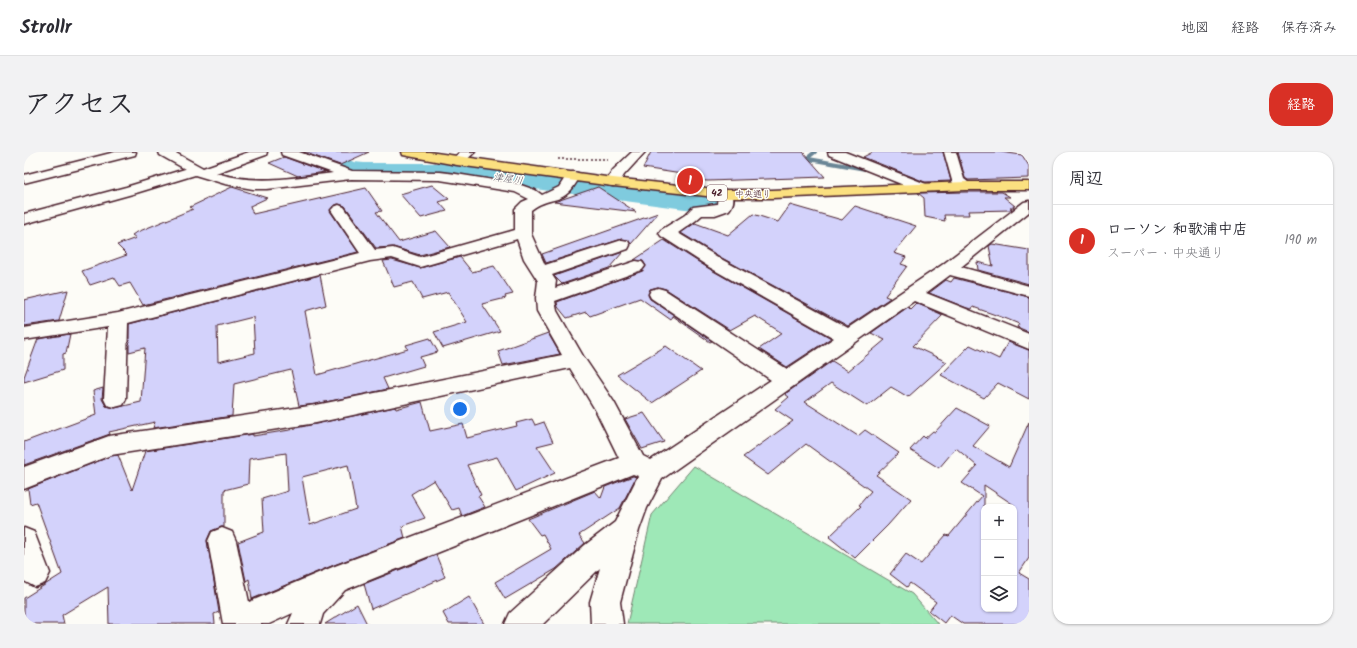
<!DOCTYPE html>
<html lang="ja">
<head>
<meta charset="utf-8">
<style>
	:root { --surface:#fff; --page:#f2f2f3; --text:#2b2b33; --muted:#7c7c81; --line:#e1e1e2; --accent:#d93025 }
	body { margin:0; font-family:Kalam,"Klee One",sans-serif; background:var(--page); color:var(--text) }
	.controls { position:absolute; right:12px; bottom:12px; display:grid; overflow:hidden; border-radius:8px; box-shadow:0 1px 3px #0004 }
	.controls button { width:36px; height:36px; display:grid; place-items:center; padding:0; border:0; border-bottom:1px solid var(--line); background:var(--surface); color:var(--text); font:20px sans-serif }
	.you { position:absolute; left:436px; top:257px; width:14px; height:14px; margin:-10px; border:3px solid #fff; border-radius:50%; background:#1a73e8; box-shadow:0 0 0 6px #1a73e833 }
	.badge { display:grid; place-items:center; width:26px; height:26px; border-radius:50%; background:var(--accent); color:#fff; font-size:13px; font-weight:700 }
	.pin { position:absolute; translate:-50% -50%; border:2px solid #fff; box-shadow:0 1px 4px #0006 }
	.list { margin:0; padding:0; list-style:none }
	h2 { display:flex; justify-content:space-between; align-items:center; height:52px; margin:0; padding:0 16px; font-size:17px }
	h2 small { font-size:13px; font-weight:400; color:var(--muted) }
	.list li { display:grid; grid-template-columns:26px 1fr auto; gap:12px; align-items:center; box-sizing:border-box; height:72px; padding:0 16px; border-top:1px solid var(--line) }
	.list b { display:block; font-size:15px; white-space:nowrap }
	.list p { margin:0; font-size:13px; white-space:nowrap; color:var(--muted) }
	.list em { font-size:13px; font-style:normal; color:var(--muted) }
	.icon { flex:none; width:22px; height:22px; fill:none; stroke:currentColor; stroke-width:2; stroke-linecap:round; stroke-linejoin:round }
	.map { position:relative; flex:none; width:1005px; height:472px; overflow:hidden; border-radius:16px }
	header { display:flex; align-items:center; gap:24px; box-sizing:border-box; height:56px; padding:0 20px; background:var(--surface); border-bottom:1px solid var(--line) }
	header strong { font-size:19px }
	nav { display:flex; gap:22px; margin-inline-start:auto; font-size:14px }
	.intro { display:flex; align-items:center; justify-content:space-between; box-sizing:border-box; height:96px; padding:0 24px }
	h1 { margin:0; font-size:28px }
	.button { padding:10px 18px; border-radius:16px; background:var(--accent); color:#fff; font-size:14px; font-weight:700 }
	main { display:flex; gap:24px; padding:0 24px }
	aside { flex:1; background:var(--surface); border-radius:16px; box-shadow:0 1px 3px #0004 }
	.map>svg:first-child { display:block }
</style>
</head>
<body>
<header>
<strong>Strollr</strong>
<nav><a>地図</a><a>経路</a><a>保存済み</a></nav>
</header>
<div class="intro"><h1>アクセス</h1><a class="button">経路</a></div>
<main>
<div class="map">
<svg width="1005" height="472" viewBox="0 0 1005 472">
	<rect width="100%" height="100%" fill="#fdfcf7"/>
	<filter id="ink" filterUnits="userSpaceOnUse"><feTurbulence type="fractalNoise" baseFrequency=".025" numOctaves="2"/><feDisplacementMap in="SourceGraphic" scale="8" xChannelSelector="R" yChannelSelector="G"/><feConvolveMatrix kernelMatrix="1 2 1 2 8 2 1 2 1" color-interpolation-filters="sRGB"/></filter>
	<g filter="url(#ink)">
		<path fill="#9ee8b7" stroke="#748471" d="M670,314L888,442L914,472H603L628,363Z"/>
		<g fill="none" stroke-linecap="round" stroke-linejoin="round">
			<path stroke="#6a8696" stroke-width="4" d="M779,6L847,18
				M782,7L791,0
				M871,21L888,23"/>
			<path fill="#7fcbde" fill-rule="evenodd" d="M272,0H303L330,10L340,11H421L661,43C673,43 685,41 696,44L699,49C691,61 674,58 661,57L421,25H340L318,21L276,4Z"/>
		</g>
		<path fill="#d3d2fb" stroke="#4a1f2b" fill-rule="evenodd" d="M279,0H345L316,13Z
			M627,0H779L801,25L684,29L664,28V23L619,16Z
			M849,0H919L927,29L901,30L839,5Z
			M934,0H976L998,3L1005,14V26L944,28L941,26Z
			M260,5L301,20L274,24L245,11Z
			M408,33L425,47L415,50L423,59L397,66L376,42Z
			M208,35L243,46L226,54L229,62L342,36L358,59L352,60L375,90L412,79L426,95L396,103L369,95L352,96L321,54L314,52L309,54L306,59L334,100L119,153L106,131L96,134L90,125L66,133L58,119L103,103L93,93L112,86L108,83L111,81L169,57L166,55Z
			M574,35L612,60L530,50Z
			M942,40H978L986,45H980L991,54H989L990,56H986L988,57L987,58L944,59L945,63H920L921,69L901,65L900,46L894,41Z
			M766,53L818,68L831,54L892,74L870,101L882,105L877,112L883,114L861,144L866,146L824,174L698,106L657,81L671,71L704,83L729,62L754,70Z
			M634,61L607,92L604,88L598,87L522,111L518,102Z
			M640,88L684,116L807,186L763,215L735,197L758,181L731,164L706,178L642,137L634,135L626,137L624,143L626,147L688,189L686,190L649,164L647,168L616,146L566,164L562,160L543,166L534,155L533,150L618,119L622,114L619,109L610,108Z
			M968,92L1005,98V132L954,118L953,110L969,114L965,94Z
			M599,100L585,116L538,132L530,124Z
			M436,105L448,120L470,114L489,142L481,144L482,146L458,152L476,179L419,196L410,180L443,170L424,140L398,147L389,130L370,135L359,109L368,108L396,116Z
			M296,123L302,153L281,159L293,223L384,197L382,193L406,186L414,200L396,205L400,214L359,226L364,237L292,252L275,254L267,218L210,232L208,264L129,276L131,270L85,280L86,282L0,313V290L72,263L69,239L79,236L78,247L82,254L91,256L117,250L121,196L105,200V172ZM229,165L231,201L194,210L193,174Z
			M930,126L1005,145V180L993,175L995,172L983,167L949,155L948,157L943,156L905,141L922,128L927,130Z
			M44,138L35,169L0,174V148Z
			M892,151L919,163L889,194L923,210L884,245L867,235L843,254L807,231L781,250L834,284L841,278L875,301L852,323L887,347L864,373L831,406L805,385L837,354L835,353L847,339L782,292L744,323L719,305L769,269L751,257L765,245L761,242L808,209L824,219L861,188L847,181L884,155L886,157Z
			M524,181L536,202L479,213L474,199Z
			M46,182L42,201L39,202V218L0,230V225L14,187Z
			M984,190L1005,198V247L974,231L960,246L917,223L946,193L975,207Z
			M642,194L677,219L628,251L593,223Z
			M398,250L406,279L439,272L443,286L493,274L492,271L508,267L511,273L520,270L529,290L513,294L531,321L492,339L473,305L443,313L457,343L454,344L461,355L438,364L435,356L428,358L410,328L387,342L401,366L378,374L381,386L310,413L228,447L225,427L222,429L214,390L240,380L238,347L264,339L262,301L225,307L224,332L200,338V375H197L187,379L183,388L195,460L190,462L191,472H85L84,435L38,463L40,472H0V446L38,422L12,350L6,352L4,337L87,304L94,303L108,338L121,299L229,282V284L272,277V276L371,255L372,257ZM324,313L332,357L286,373L278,325Z
			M933,256L966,274L949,294L985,315L1005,270V406L995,421L1005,427V472H939L926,463L920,471L905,459L912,450L886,431L883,435L866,422L882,402L897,412L922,383L925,384L958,344L938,331L953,314L932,296L915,316L886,298L899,284L901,286L909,279L911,280ZM960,333L990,353V457H960Z
			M620,261L640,290L618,297L601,267Z
			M609,324L612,325L596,356L555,383L561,391L532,417L481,447L471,430L527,397L519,382L516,383L504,367L571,339L577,346L581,335Z
			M412,403L421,425L347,457L340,432Z
			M445,445L460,472H425L419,461Z
			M333,452L343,472H301Z"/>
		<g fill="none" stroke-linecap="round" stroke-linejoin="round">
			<g stroke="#4a1f2b" stroke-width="3">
				<path id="minor" d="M91,0H112L111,3L0,31V23Z
					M135,0H150L179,16L225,0H243L242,3L192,21C234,33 266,26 309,21L258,3L257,0H275L328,19L416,20L432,22L494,32L511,38L518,43L535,35L544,21L549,20L554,21L556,24C539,57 529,41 507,58V82L521,113L598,88L604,89L606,93L604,97L528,123L532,129L531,136L612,109L618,110L621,114L618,118L531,149L533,159L559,204L590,250L619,304L627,308L747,228L627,146L625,142L627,138L634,136L641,138L763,217L810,186L685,115L637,84L635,81L637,78L661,63L669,55L693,52L694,42L696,39L701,38L706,39C711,45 710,52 705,58L691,63H678L671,69L654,81L697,107L824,176L918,113L1000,50L1005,49V60L937,115L1005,134V144L926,123L902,141L1005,182V197L890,149L638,327L623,356L615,378L596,450L599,472H567L566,450L576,416L519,472H481L486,461L561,393L591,370L614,324L609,322L321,438L299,462L296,472H264L269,461L245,472H199L184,389L188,380L198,376L208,380L212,389L225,450L311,414L595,306L572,259L546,216L292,271L87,303L0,337V315L85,284L292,253L538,203L513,159L512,146L514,129L500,107L493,87L490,88L396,115L368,106L346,109L104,171L102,247L99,253L91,255L83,253L80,247L84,175L0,188V176L94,161L336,101L307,58L310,55L315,53L320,55L351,98L369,96L396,105L491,78V57L498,50L505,47L491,40L416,28L327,27L243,37H229L201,32L171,23L112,41L0,72V62L102,35L161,17L136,3Z
					M436,0H451L438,12H428L426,9Z
					M608,0H621L600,23L594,33L589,34L584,33L582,30L589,18Z
					M804,0H821L902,32L904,35L902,38L897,39L892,38L805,3Z
					M920,0H932L940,27L949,34L947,37C939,39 935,36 929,32Z
					M0,376L10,380L26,421L21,431L11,435L0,429Z"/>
			</g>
			<g stroke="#4a1f2b" stroke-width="3">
				<path id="highway" d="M378,0H405L589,26L701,38H748L942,30H1005V38H942L748,46H701L589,34L433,13L384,4L379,3Z"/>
			</g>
			<path stroke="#4a1f2b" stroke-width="1.5" stroke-dasharray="2 2" stroke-linecap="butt" d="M534,7H585"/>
			<use href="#minor" fill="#fdfcf7" fill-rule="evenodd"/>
			<use href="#highway" fill="#fbe080" fill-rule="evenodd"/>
		</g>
	</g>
	<g text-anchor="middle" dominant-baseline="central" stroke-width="3" stroke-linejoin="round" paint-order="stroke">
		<g font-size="9" fill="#4a1f2b" stroke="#fdfcf7">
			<text x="729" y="42">中央通り</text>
		</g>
		<g font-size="10" font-style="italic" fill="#5a5361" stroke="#fdfcf7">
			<text transform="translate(484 27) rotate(8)">津屋川</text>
		</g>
		<rect fill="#fdfcf7" stroke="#806168" stroke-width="1" x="683" y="33" width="20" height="16" rx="3"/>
		<g font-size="10" font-weight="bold" fill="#4a1f2b">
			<text x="693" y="41">42</text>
		</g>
	</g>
</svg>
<div class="controls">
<button>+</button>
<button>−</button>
<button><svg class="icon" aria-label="layers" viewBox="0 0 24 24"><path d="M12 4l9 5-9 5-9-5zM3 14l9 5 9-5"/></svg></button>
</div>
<div class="you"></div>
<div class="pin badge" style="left:666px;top:29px">1</div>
</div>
<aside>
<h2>周辺<small></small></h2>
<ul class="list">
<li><span class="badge">1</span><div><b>ローソン 和歌浦中店</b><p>スーパー · 中央通り</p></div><em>190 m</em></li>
</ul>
</aside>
</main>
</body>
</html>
